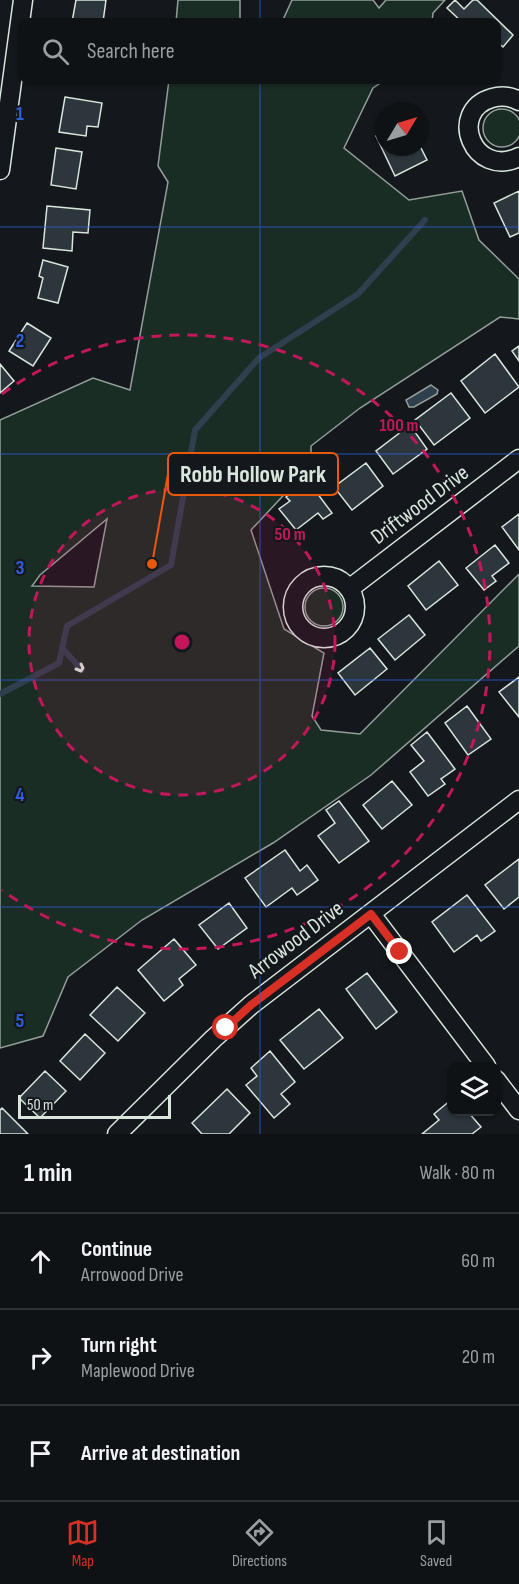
<!DOCTYPE html>
<html lang="en">
<head>
<meta charset="utf-8">
<style>
	:root { --surface:#0f1215; --page:#1d2022; --text:#f1f3f6; --muted:#9b9ea0; --line:#2f3234; --accent:#d93025 }
	body { margin:0; font-family:"Sofia Sans Condensed",sans-serif; background:var(--page); color:var(--text) }
	.controls { position:absolute; right:18px; bottom:18px; display:grid; overflow:hidden; border-radius:12px; box-shadow:0 2px 4px #0004 }
	.controls button { width:54px; height:54px; display:grid; place-items:center; padding:0; border:0; border-bottom:2px solid var(--line); background:var(--surface); color:var(--text); font:30px sans-serif }
	.compass { position:absolute; left:375px; top:102px; width:54px; height:54px; border-radius:50%; background:var(--surface); box-shadow:0 2px 4px #0004; rotate:52deg }
	.scale { position:absolute; left:18px; bottom:15px; width:153px; box-sizing:border-box; padding-left:6px; border:3px solid #d8e6dc; border-top:0; font-size:16px; line-height:21px; white-space:nowrap; color:#d8e6dc; -webkit-text-stroke:4px #14181c; paint-order:stroke }
	.stop { position:absolute; width:18px; height:18px; margin:-14px; border:4px solid #d93025; border-radius:50%; background:#fff }
	.stop.end { background:#d93025; border-color:#fff; box-shadow:0 2px 6px #0008 }
	.list { margin:0; padding:0; list-style:none }
	h2 { display:flex; justify-content:space-between; align-items:center; height:78px; margin:0; padding:0 24px; font-size:26px }
	h2 small { font-size:20px; font-weight:400; color:var(--muted) }
	.list li { display:grid; grid-template-columns:39px 1fr auto; gap:18px; align-items:center; box-sizing:border-box; height:96px; padding:0 24px; border-top:2px solid var(--line) }
	.list b { display:block; font-size:22px; white-space:nowrap }
	.list p { margin:0; font-size:20px; white-space:nowrap; color:var(--muted) }
	.list em { font-size:20px; font-style:normal; color:var(--muted) }
	.icon { flex:none; width:33px; height:33px; fill:none; stroke:currentColor; stroke-width:2; stroke-linecap:round; stroke-linejoin:round }
	.map { position:relative; flex:none; width:519px; height:1134px; overflow:hidden }
	.search { position:absolute; background:var(--surface); box-shadow:0 2px 4px #0004; left:18px; right:18px; top:18px; height:66px; display:flex; align-items:center; gap:15px; box-sizing:border-box; padding:0 21px; border-radius:12px; color:var(--muted); font-size:22px }
	.sheet { height:366px; background:var(--surface) }
	nav { display:flex; justify-content:space-around; align-items:center; box-sizing:border-box; height:84px; border-top:2px solid var(--line); background:var(--surface); font-size:16px; color:var(--muted) }
	nav a { display:grid; justify-items:center; gap:3px }
	nav .on { color:var(--accent) }
	.map>svg:first-child { display:block }
</style>
</head>
<body>
<div class="map">
<svg width="519" height="1134" viewBox="0 0 519 1134">
	<rect width="100%" height="100%" fill="#14181c"/>
	<path fill="#1a2d24" stroke="#939e99" stroke-width="1.5" fill-rule="evenodd" d="M178,0H240V22H176Z
		M292,0H373L379,8L386,0H445L433,13L432,22H282Z
		M169,80H385L373,88L344,148L409,200L462,191L479,240L519,279V319L500,317L360,408L311,446V466L251,530L284,629L324,653L312,716L321,730L360,734L519,574V646L371,775L273,843L142,920L68,977L43,1036L0,1048V420L93,378L130,390L168,182L158,166ZM107,519L94,587L32,586L40,575Z
		M483 128a19 19 0 1 1 38 0a19 19 0 1 1-38 0Z
		M305 607a19 19 0 1 1 38 0a19 19 0 1 1-38 0Z"/>
	<path fill="#2f3f4d" stroke="#939e99" stroke-width="1.5" d="M431,385L438,390L437,394L414,407H409L406,400Z"/>
	<g fill="none" stroke-linecap="round" stroke-linejoin="round">
		<path stroke="#2f3f4d" stroke-width="6" d="M62,648L82,670
			M0,694L59,663L67,626L171,565L195,430L259,358L358,294L425,220"/>
	</g>
	<path fill="#2c363c" stroke="#d8e6dc" stroke-width="1.5" d="M76,0H106L103,22H72Z
		M455,0L464,9L473,0H477L513,35L503,47L496,41V22H462L447,8Z
		M65,97L102,103L98,127L87,126L86,136L59,132Z
		M384,131V147L420,146L427,160L395,176L376,136Z
		M56,148L82,152L76,189L51,185Z
		M519,191V233L510,237L494,203Z
		M47,206L90,210L88,233L73,232L72,251L43,248Z
		M43,260L68,267L58,303L38,298L43,278L39,276Z
		M27,323L51,338L33,366L9,351Z
		M519,346V361L512,351Z
		M495,354L519,387L485,413L461,381Z
		M0,364L14,381L0,393Z
		M451,393L470,418L434,445L415,420Z
		M410,425L427,449L393,474L376,451Z
		M366,463L383,486L352,510L334,487Z
		M311,485L332,513L323,519L318,513L296,530L279,509L290,501L286,497L299,487L303,492Z
		M519,514V550L502,527Z
		M495,545L509,563L492,576L496,581L484,590L466,568Z
		M439,561L458,585L426,610L408,586Z
		M409,615L425,635L395,660L378,639Z
		M370,648L387,669L355,695L338,673Z
		M519,677V717L499,692Z
		M467,706L491,739L468,755L445,723Z
		M427,732L455,769L441,779L445,784L428,796L410,772L424,761L411,745Z
		M392,781L412,805L382,829L363,805Z
		M339,801L369,841L339,863L318,836L335,823L326,810Z
		M285,850L300,871L307,865L318,880L297,895L292,888L266,907L245,878Z
		M519,859V897L504,909L485,885Z
		M467,895L495,931L481,941L477,935L454,952L432,922Z
		M229,903L247,928L218,949L199,925Z
		M174,939L196,965L179,979L183,985L164,1001L138,970Z
		M367,973L397,1012L376,1029L346,989Z
		M117,987L145,1013L118,1041L90,1015Z
		M319,1009L343,1038L304,1069L280,1040Z
		M85,1034L105,1053L80,1080L60,1061Z
		M270,1051L295,1082L281,1094L290,1104L274,1118L246,1085L257,1076L251,1068Z
		M45,1071L66,1091L40,1118L19,1098Z
		M227,1089L250,1113L229,1134H202L192,1123Z
		M452,1099V1112H468L481,1127L472,1134H422L439,1120L434,1114Z
		M2,1108L28,1134H0V1110Z"/>
	<g fill="none" stroke-linecap="round" stroke-linejoin="round">
		<g stroke="#d8e6dc" stroke-width="21">
			<path id="minor" d="M519,101C510,96 502,95 492,98C447,111 473,179 519,157
				M0,170L23,0
				M293 607a31 31 0 1 1 62 0a31 31 0 1 1-62 0Z
				M349,589L519,459
				M371,914L486,1066
				M496,1080L519,1110
				M117,1134L213,1039L251,1005L519,800"/>
		</g>
		<use href="#minor" stroke="#14181c" stroke-width="18"/>
		<path stroke="#d8e6dc" stroke-width="3" d="M76,669L81,671L83,668L81,664"/>
	</g>
	<g fill="none" stroke-linecap="round" stroke-linejoin="round">
		<path stroke="#d93025" stroke-width="8" d="M226,1028L251,1005L371,914L400,952"/>
	</g>
	<path fill="none" stroke="#305dd8" stroke-width="1.5" stroke-opacity="0.55" d="M260,0V22M260,80V1134M0,227H519M0,454H519M0,680H519M0,907H519"/>
	<circle cx="182" cy="642" r="153" fill="#c2185b" fill-opacity=".12"/>
	<g fill="none" stroke="#c2185b" stroke-width="3" stroke-dasharray="10 8">
		<circle cx="182" cy="642" r="153"/>
		<path d="M2 394A307 307 0 1 1 2 890"/>
	</g>
	<g text-anchor="middle" dominant-baseline="central" stroke-width="4.5" stroke-linejoin="round" paint-order="stroke">
		<g font-size="22" fill="#d8e6dc" stroke="#14181c">
			<text transform="translate(420 505) rotate(-37)">Driftwood Drive</text>
			<text transform="translate(296 940) rotate(-37)">Arrowood Drive</text>
		</g>
	</g>
	<g font-size="20" text-anchor="middle" font-weight="bold" fill="#305dd8" stroke="#14181c" stroke-width="4.5" stroke-linejoin="round" paint-order="stroke">
		<text x="20" y="120">1</text>
		<text x="20" y="347">2</text>
		<text x="20" y="574">3</text>
		<text x="20" y="801">4</text>
		<text x="20" y="1027">5</text>
	</g>
	<circle cx="182" cy="642" r="9" fill="#c2185b" stroke="#14181c" stroke-width="3"/>
	<g font-size="18" text-anchor="middle" font-weight="bold" fill="#c2185b" stroke="#14181c" stroke-width="4.5" stroke-linejoin="round" paint-order="stroke">
		<text x="399" y="431">100 m</text>
		<text x="290" y="540">50 m</text>
	</g>
	<path fill="none" stroke="#e8590c" stroke-width="2" d="M152 564L168 474"/>
	<circle fill="#e8590c" stroke="#14181c" stroke-width="2" cx="152" cy="564" r="6"/>
	<rect fill="#14181c" stroke="#e8590c" stroke-width="2" x="168" y="453" width="170" height="42" rx="6"/>
	<g font-size="24" text-anchor="middle" font-weight="bold" fill="#d8e6dc">
		<text x="253" y="482">Robb Hollow Park</text>
	</g>
</svg>
<div class="controls">
<button><svg class="icon" aria-label="layers" viewBox="0 0 24 24"><path d="M12 4l9 5-9 5-9-5zM3 14l9 5 9-5"/></svg></button>
</div>
<svg class="compass" viewBox="-18 -18 36 36"><path d="M0-13l5 13h-10z" fill="#e53935"/><path d="M0 13l5-13h-10z" fill="#9b9ea0"/></svg>
<div class="scale">50 m</div>
<div class="stop" style="left:226px;top:1028px"></div>
<div class="stop end" style="left:400px;top:952px"></div>
<div class="search"><svg class="icon" aria-label="search" viewBox="0 0 24 24"><circle cx="10" cy="10" r="6"/><path d="M15 15l6 6"/></svg>Search here</div>
</div>
<section class="sheet">
<h2>1 min<small>Walk · 80 m</small></h2>
<ul class="list">
<li><svg class="icon" aria-label="ahead" viewBox="0 0 24 24"><path d="M12 20V5M6 11l6-6 6 6"/></svg><div><b>Continue</b><p>Arrowood Drive</p></div><em>60 m</em></li>
<li><svg class="icon" aria-label="right" viewBox="0 0 24 24"><path d="M7 20v-9h11M14 6l5 5-5 5"/></svg><div><b>Turn right</b><p>Maplewood Drive</p></div><em>20 m</em></li>
<li><svg class="icon" aria-label="arrive" viewBox="0 0 24 24"><path d="M6 21V4h12l-3 4 3 4H6"/></svg><div><b>Arrive at destination</b></div></li>
</ul>
</section>
<nav>
<a class="on"><svg class="icon" aria-label="map" viewBox="0 0 24 24"><path d="M3 6l6-2 6 2 6-2v14l-6 2-6-2-6 2zM9 4v14M15 6v14"/></svg>Map</a>
<a><svg class="icon" aria-label="directions" viewBox="0 0 24 24"><path d="M12 3l9 9-9 9-9-9zM9 14v-3h6M13 9l2 2-2 2"/></svg>Directions</a>
<a><svg class="icon" aria-label="saved" viewBox="0 0 24 24"><path d="M7 4h10v16l-5-4-5 4z"/></svg>Saved</a>
</nav>
</body>
</html>
